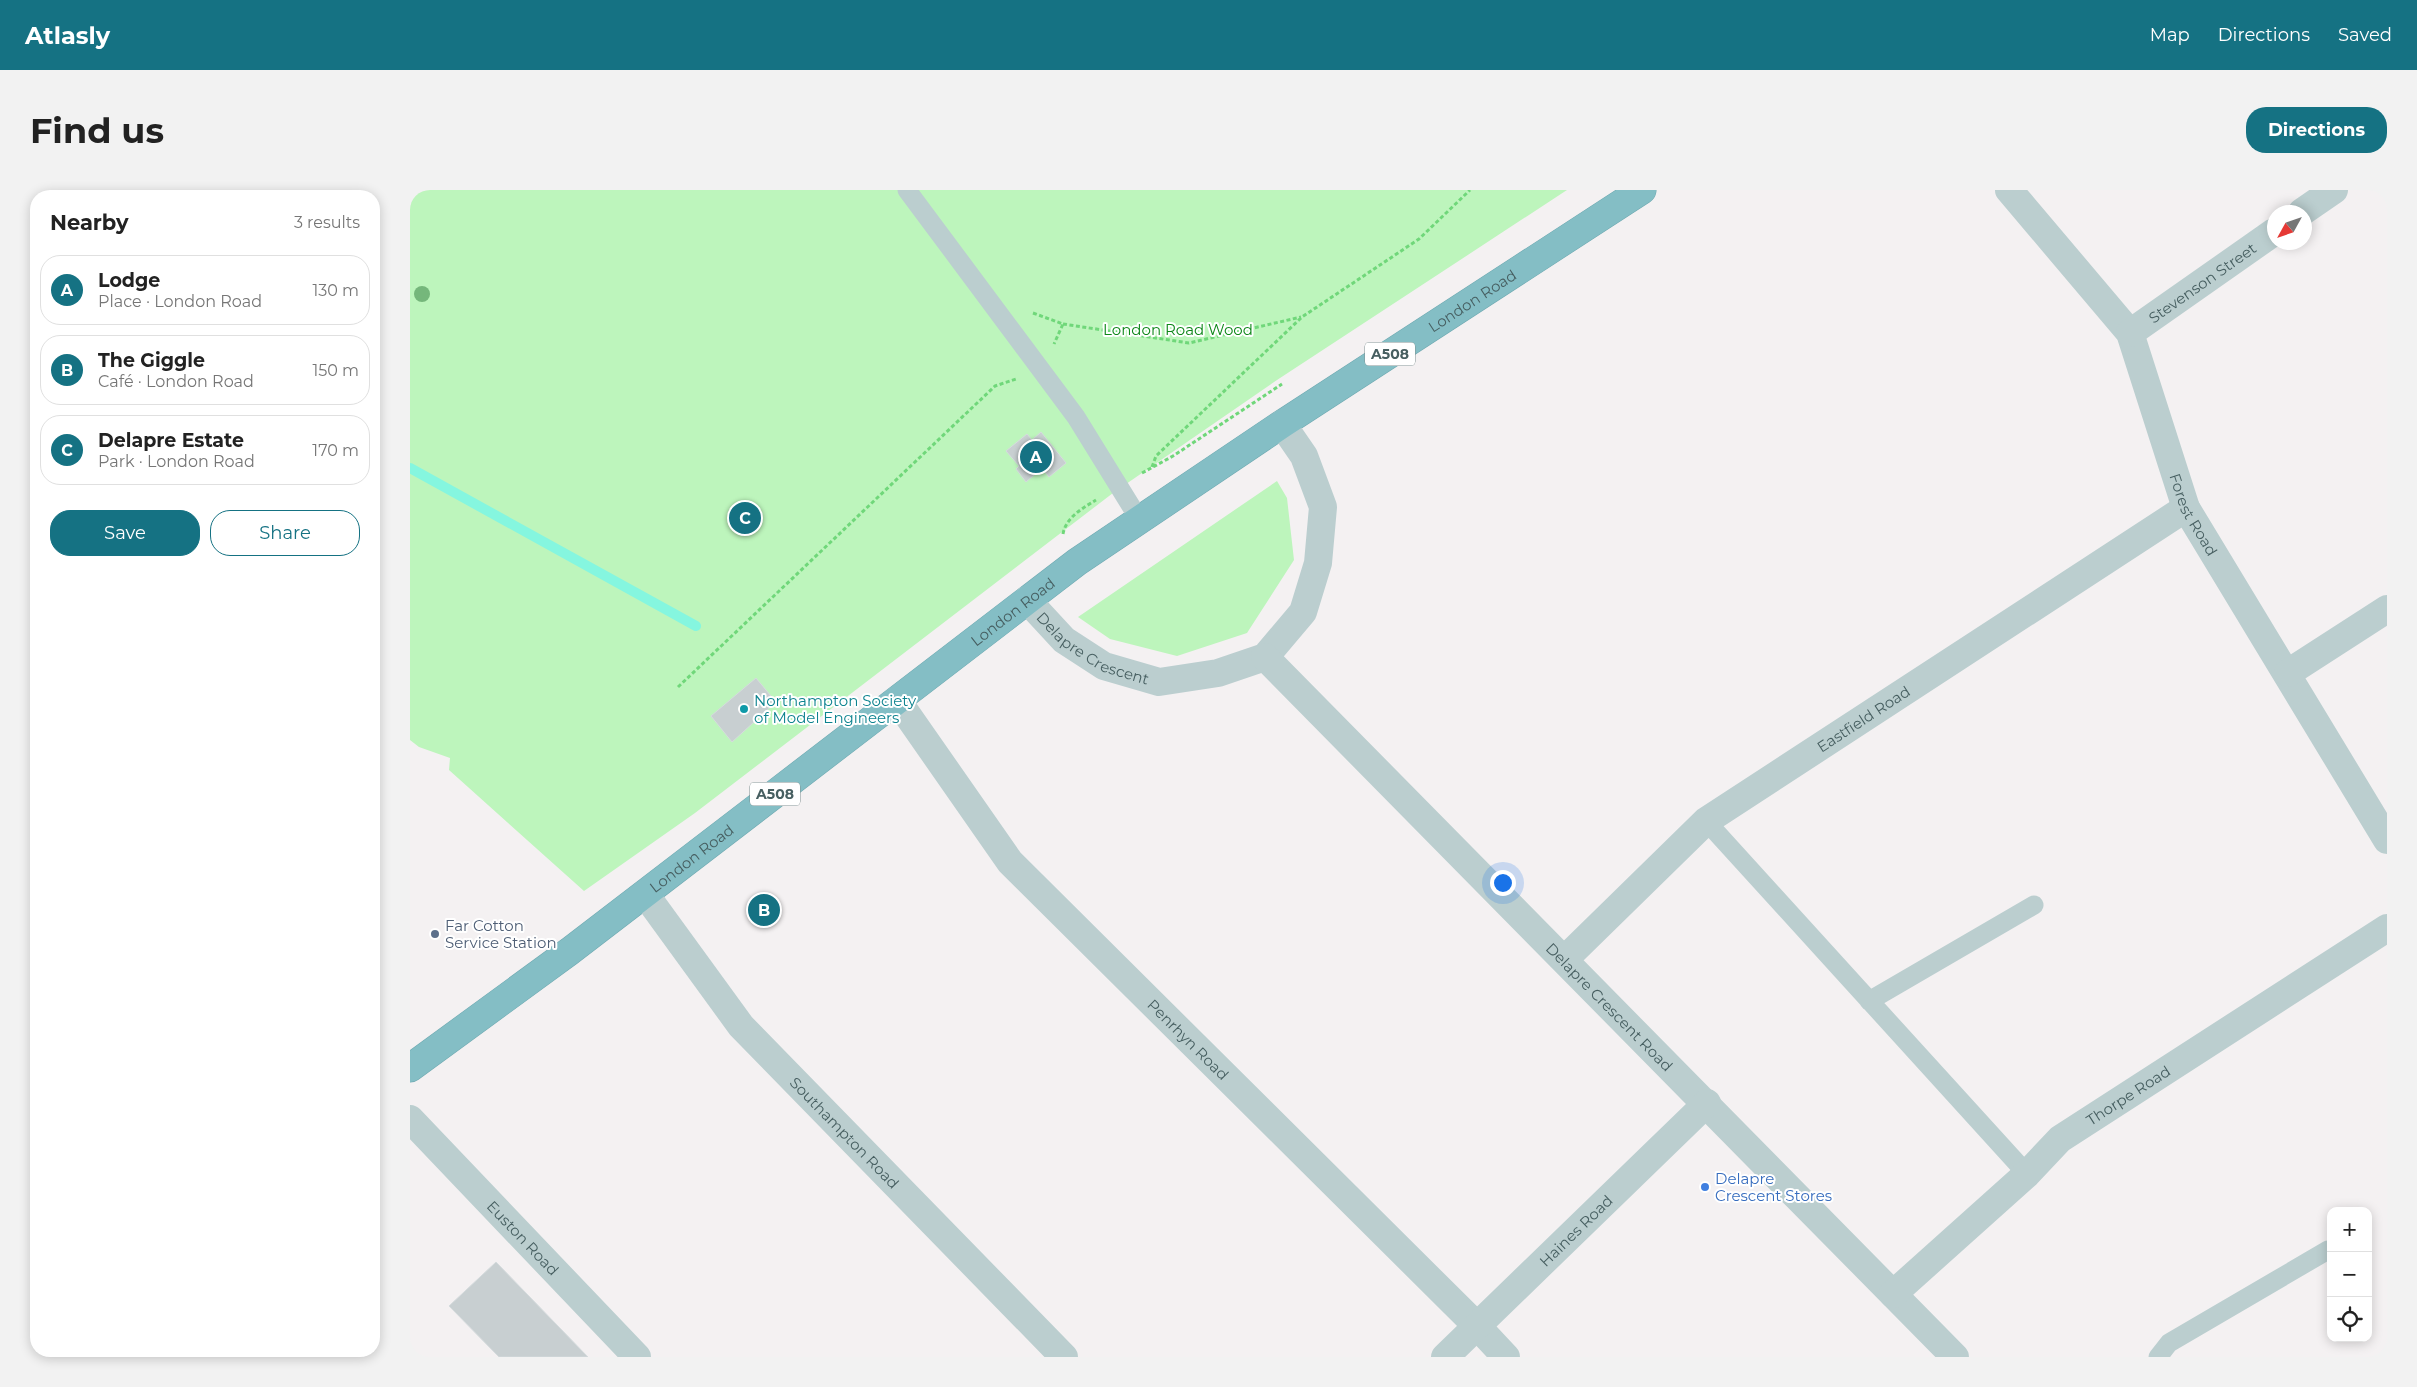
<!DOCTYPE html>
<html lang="en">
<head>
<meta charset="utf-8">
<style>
	:root { --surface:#fff; --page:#f2f2f2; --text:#222; --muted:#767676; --line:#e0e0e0; --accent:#157283 }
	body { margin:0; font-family:Montserrat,sans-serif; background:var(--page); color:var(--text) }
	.controls { position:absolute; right:15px; bottom:15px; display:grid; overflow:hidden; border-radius:10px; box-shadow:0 2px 12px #0003 }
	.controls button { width:45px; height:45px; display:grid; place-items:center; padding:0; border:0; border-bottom:1px solid var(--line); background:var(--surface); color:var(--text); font:25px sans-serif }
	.compass { position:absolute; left:1857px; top:15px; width:45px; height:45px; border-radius:50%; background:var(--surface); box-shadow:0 2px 12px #0003; rotate:230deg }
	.you { position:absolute; left:1092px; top:692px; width:18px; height:18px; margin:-12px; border:4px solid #fff; border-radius:50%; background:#1a73e8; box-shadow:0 0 0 8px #1a73e833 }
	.badge { display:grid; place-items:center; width:32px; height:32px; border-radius:50%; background:var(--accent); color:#fff; font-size:16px; font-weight:700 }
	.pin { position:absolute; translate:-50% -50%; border:2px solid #fff; box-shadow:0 1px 5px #0006 }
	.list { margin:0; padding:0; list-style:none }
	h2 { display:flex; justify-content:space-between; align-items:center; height:65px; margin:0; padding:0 20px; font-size:21px }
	h2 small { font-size:16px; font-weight:400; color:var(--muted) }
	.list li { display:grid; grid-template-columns:32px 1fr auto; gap:15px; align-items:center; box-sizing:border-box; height:70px; margin:0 10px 10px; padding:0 10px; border:1px solid var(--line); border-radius:20px }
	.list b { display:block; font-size:19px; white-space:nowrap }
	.list p { margin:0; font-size:16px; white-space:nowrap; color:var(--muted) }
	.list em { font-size:16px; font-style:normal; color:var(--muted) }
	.actions { display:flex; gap:10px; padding:15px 20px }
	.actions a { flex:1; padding:11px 0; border:1px solid var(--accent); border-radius:20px; text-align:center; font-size:18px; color:var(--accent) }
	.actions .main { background:var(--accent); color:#fff }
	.icon { flex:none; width:28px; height:28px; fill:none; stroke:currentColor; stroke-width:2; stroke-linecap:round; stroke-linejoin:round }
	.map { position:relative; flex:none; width:1977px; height:1167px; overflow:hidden; border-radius:20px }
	header { display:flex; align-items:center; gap:30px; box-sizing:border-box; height:70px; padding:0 25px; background:var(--accent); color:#fff }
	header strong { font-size:24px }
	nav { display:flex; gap:28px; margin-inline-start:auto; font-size:18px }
	.intro { display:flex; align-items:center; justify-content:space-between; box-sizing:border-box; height:120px; padding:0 30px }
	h1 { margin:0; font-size:35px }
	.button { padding:12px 22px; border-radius:20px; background:var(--accent); color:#fff; font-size:18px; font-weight:700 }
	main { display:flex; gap:30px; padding:0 30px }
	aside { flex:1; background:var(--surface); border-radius:20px; box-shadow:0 2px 12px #0003 }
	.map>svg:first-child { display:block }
</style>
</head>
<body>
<header>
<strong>Atlasly</strong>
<nav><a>Map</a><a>Directions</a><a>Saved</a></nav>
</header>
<div class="intro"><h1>Find us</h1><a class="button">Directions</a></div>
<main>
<aside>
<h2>Nearby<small>3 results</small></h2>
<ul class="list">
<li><span class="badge">A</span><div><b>Lodge</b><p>Place · London Road</p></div><em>130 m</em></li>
<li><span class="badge">B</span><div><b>The Giggle</b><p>Café · London Road</p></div><em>150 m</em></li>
<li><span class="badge">C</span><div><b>Delapre Estate</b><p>Park · London Road</p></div><em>170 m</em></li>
</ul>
<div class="actions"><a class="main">Save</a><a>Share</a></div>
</aside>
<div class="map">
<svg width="1977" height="1167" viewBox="0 0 1977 1167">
	<rect width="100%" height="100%" fill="#f4f1f2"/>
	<path fill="#bdf5bc" d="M0,0H1157L867,190L703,303L285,623L174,701L39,580L40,568L9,557L0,550Z
		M867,291L877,308L884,370L837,443L767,466L700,449L668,427Z"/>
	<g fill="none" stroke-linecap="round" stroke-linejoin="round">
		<path stroke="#85f6df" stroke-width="10" d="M0,278L286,436"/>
	</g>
	<path fill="#c8cfd1" stroke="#d5dbdd" d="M631,242L656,273L639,287L632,278L616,292L606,279L609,276L596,261L617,244L622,250Z
		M346,488L366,512L322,552L301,526Z
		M86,1072L178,1167H89L39,1116Z"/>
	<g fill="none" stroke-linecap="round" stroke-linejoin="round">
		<g stroke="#6fa9b1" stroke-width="29">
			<g id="highway">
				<path id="s11" d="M0,878L160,761L667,372L872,234L1232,0"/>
			</g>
		</g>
		<path stroke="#70d77a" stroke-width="3" stroke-dasharray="4 2.5" stroke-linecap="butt" d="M623,123L653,134L644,154
			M653,134L779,153L891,127
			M742,277L746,266L892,127L1009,49L1060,0
			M732,283L763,266L872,194
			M653,344C656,327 673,318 686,310
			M268,497L585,196L606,189"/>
		<path stroke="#bbcecf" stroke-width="19" d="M497,0L666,227L729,329
			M1296,631L1617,984
			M1459,811L1624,715
			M1748,1167L1759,1153L1918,1060"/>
		<g stroke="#bbcecf" stroke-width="28">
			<path id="s1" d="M1599,0L1720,143L1776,318L1977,650"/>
			<path d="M1892,22L1924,0"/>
			<path id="s2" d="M1720,143L1864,42"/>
			<path id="s3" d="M617,410L654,450L694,476L749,492L808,483L855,467L893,422L908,373L913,317L894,266L872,234"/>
			<path id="s4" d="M855,467L1545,1167"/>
			<path d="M1878,483L1977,419"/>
			<path id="s5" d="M487,510L600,672L1067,1136L1096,1167"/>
			<path id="s6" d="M235,704L331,836L654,1167"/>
			<path id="s7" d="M1155,769L1296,631L1776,318"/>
			<path id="s8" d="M0,929L227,1167"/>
			<path id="s9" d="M1483,1104L1617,984L1650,949L1977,738"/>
			<path id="s10" d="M1035,1167L1297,913"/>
		</g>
		<use href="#highway" stroke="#84bec5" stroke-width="28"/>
	</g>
	<circle fill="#75b77b" cx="12" cy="104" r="8"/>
	<circle fill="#0f9aa8" stroke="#fff" stroke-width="2" cx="334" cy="519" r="5"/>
	<circle fill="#5c6f8a" stroke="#fff" stroke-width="2" cx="25" cy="744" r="5"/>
	<circle fill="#3f7fe0" stroke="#fff" stroke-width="2" cx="1295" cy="997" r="5"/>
	<g text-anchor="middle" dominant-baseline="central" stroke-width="4" stroke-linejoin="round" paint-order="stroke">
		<g fill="#fff" stroke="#7e8f90" stroke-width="1">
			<rect x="955" y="152.5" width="50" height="23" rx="4"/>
			<rect x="340" y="592.5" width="50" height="23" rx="4"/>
		</g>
		<g font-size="14" font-weight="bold" fill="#475f61">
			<text x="980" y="164">A508</text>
			<text x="365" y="604">A508</text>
		</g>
		<g font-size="15" fill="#475f61" stroke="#fff">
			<text stroke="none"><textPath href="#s2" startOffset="88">Stevenson Street</textPath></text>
			<text stroke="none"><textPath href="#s11" startOffset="1311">London Road</textPath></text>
			<text stroke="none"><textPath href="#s1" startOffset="380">Forest Road</textPath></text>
			<text stroke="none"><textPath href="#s11" startOffset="756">London Road</textPath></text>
			<text stroke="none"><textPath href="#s3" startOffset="84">Delapre Crescent</textPath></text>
			<text stroke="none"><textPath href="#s7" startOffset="385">Eastfield Road</textPath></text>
			<text stroke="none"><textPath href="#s11" startOffset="351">London Road</textPath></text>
			<text stroke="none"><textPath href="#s4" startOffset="491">Delapre Crescent Road</textPath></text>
			<text stroke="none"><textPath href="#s5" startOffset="449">Penrhyn Road</textPath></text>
			<text stroke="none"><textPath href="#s9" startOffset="309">Thorpe Road</textPath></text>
			<text stroke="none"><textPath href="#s6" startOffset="312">Southampton Road</textPath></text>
			<text stroke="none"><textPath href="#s10" startOffset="182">Haines Road</textPath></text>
			<text stroke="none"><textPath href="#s8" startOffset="164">Euston Road</textPath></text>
		</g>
		<g font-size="15" fill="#0d8719" stroke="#fff">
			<text x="768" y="139">London Road Wood</text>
		</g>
		<g font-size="15" fill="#0d838f" stroke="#fff" text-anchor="start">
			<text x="344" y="510">Northampton Society<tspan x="344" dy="17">of Model Engineers</tspan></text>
		</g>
		<g font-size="15" fill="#4e5e75" stroke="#fff" text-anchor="start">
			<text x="35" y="735">Far Cotton<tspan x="35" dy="17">Service Station</tspan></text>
		</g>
		<g font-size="15" fill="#366cbe" stroke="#fff" text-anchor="start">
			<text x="1305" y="988">Delapre<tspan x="1305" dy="17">Crescent Stores</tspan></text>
		</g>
	</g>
</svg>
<div class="controls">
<button>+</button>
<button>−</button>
<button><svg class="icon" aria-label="locate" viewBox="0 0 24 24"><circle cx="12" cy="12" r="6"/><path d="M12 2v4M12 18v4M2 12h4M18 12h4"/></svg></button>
</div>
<svg class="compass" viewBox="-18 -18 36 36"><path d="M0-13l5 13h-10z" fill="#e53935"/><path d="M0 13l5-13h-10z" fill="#767676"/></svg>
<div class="you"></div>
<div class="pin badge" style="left:626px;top:267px">A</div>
<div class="pin badge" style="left:354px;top:720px">B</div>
<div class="pin badge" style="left:335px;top:328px">C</div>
</div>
</main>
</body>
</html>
